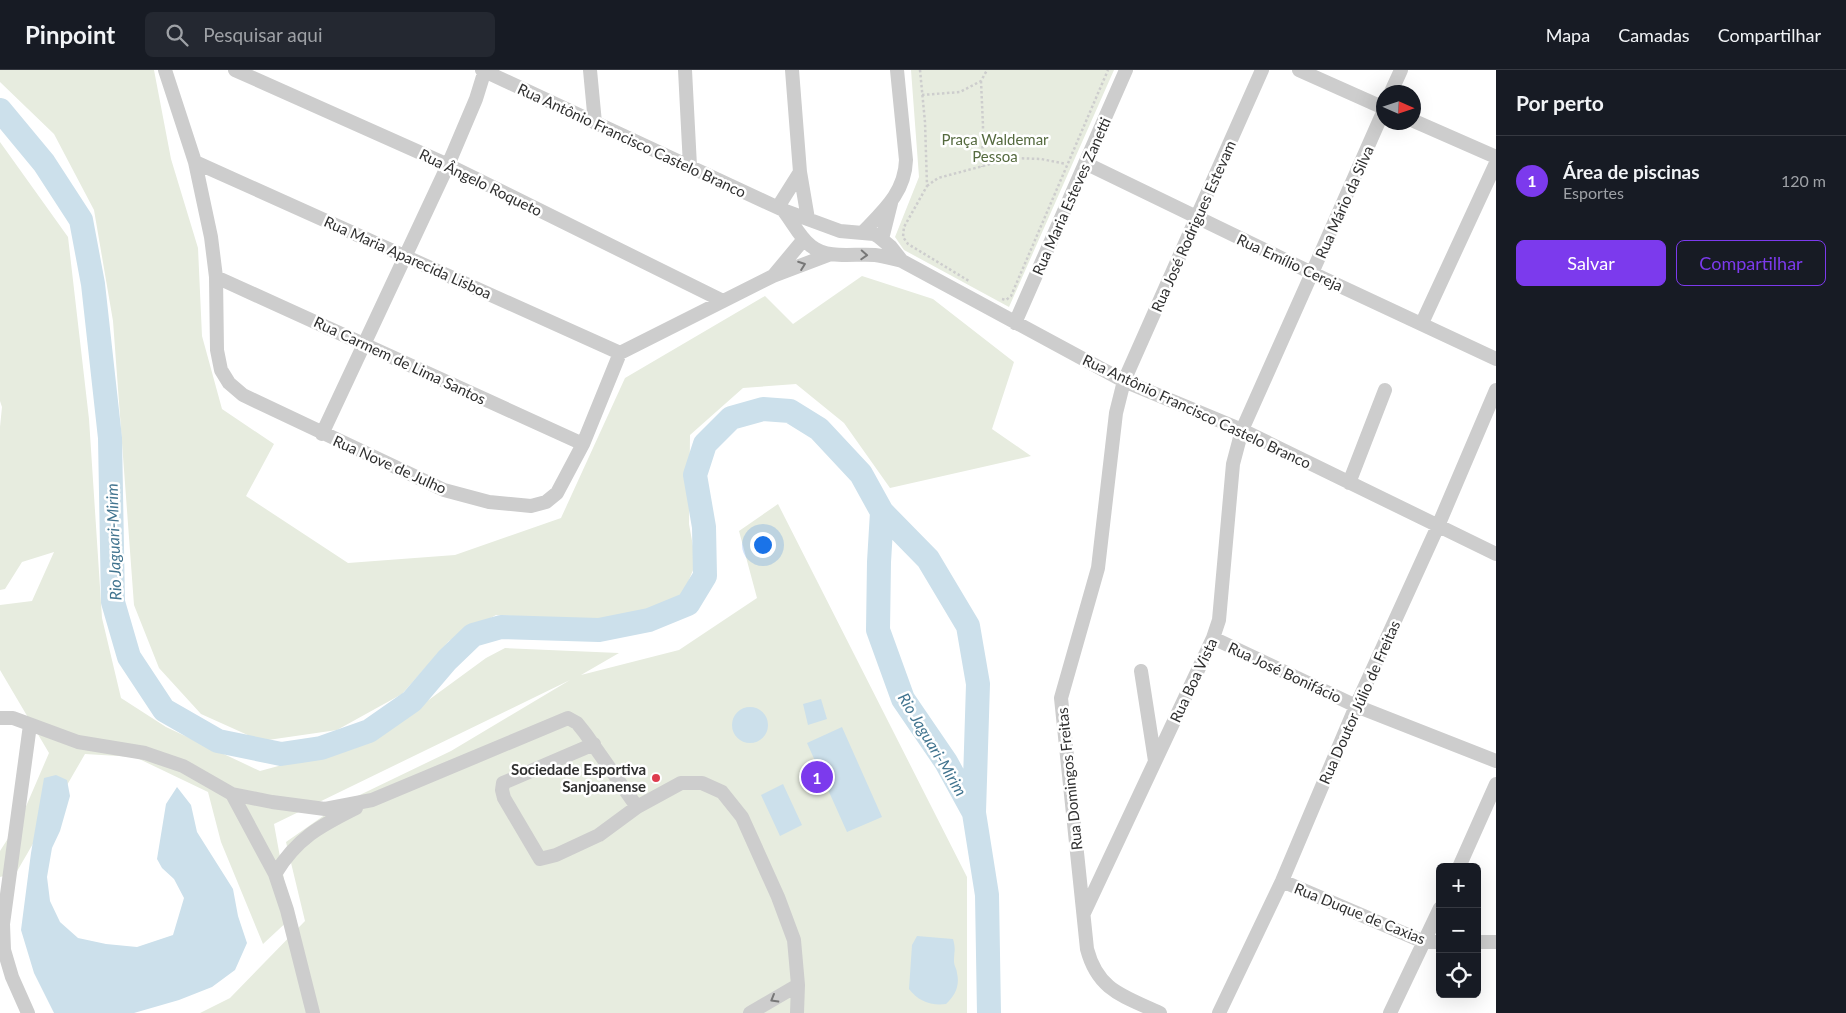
<!DOCTYPE html>
<html lang="pt">
<head>
<meta charset="utf-8">
<style>
	:root { --surface:#171b24; --page:#242831; --text:#f1f3f6; --muted:#9ea1a6; --line:#363941; --accent:#7c3aed }
	body { margin:0; font-family:Lato,sans-serif; background:var(--page); color:var(--text) }
	.controls { position:absolute; right:15px; bottom:15px; display:grid; overflow:hidden; border-radius:8px; box-shadow:0 5px 20px #0002 }
	.controls button { width:45px; height:45px; display:grid; place-items:center; padding:0; border:0; border-bottom:1px solid var(--line); background:var(--surface); color:var(--text); font:25px sans-serif }
	.compass { position:absolute; left:1376px; top:15px; width:45px; height:45px; border-radius:50%; background:var(--surface); box-shadow:0 5px 20px #0002; rotate:93deg }
	.you { position:absolute; left:762px; top:474px; width:18px; height:18px; margin:-12px; border:4px solid #fff; border-radius:50%; background:#1a73e8; box-shadow:0 0 0 8px #1a73e833 }
	.badge { display:grid; place-items:center; width:32px; height:32px; border-radius:50%; background:var(--accent); color:#fff; font-size:16px; font-weight:700 }
	.pin { position:absolute; translate:-50% -50%; border:2px solid #fff; box-shadow:0 1px 5px #0006 }
	.list { margin:0; padding:0; list-style:none }
	h2 { display:flex; justify-content:space-between; align-items:center; height:65px; margin:0; padding:0 20px; font-size:21px }
	h2 small { font-size:16px; font-weight:400; color:var(--muted) }
	.list li { display:grid; grid-template-columns:32px 1fr auto; gap:15px; align-items:center; box-sizing:border-box; height:90px; padding:0 20px; border-top:1px solid var(--line) }
	.list b { display:block; font-size:19px; white-space:nowrap }
	.list p { margin:0; font-size:16px; white-space:nowrap; color:var(--muted) }
	.list em { font-size:16px; font-style:normal; color:var(--muted) }
	.actions { display:flex; gap:10px; padding:15px 20px }
	.actions a { flex:1; padding:11px 0; border:1px solid var(--accent); border-radius:8px; text-align:center; font-size:18px; color:var(--accent) }
	.actions .main { background:var(--accent); color:#fff }
	.icon { flex:none; width:28px; height:28px; fill:none; stroke:currentColor; stroke-width:2; stroke-linecap:round; stroke-linejoin:round }
	.map { position:relative; flex:none; width:1496px; height:943px; overflow:hidden }
	header { display:flex; align-items:center; gap:30px; box-sizing:border-box; height:70px; padding:0 25px; background:var(--surface); border-bottom:1px solid var(--line) }
	header strong { font-size:24px }
	nav { display:flex; gap:28px; margin-inline-start:auto; font-size:18px }
	.search { width:350px; height:45px; background:var(--page); display:flex; align-items:center; gap:12px; box-sizing:border-box; padding:0 18px; border-radius:8px; color:var(--muted); font-size:19px }
	main { display:flex }
	aside { flex:1; background:var(--surface) }
	.map>svg:first-child { display:block }
</style>
</head>
<body>
<header>
<strong>Pinpoint</strong>
<div class="search"><svg class="icon" aria-label="search" viewBox="0 0 24 24"><circle cx="10" cy="10" r="6"/><path d="M15 15l6 6"/></svg>Pesquisar aqui</div>
<nav><a>Mapa</a><a>Camadas</a><a>Compartilhar</a></nav>
</header>
<main>
<div class="map">
<svg width="1496" height="943" viewBox="0 0 1496 943">
	<rect width="100%" height="100%" fill="#fff"/>
	<path fill="#e7ecdf" d="M0,0H154L171,89L198,178L202,266L222,339L274,374L246,426L348,493L455,485L561,448L625,308L765,226L793,254L862,206L933,229L1014,292L992,359L1031,386L890,418L844,353L796,314L743,318L690,365L689,454L696,493L680,531L608,551L496,545L449,571L402,624L337,660L261,671L201,644L159,598L134,535L113,251L94,140L54,64L0,12Z
		M911,0H1114L1009,237L904,180L895,167L919,107Z
		M0,72L68,167L89,349L102,548L121,628L166,657L260,701L374,670L486,588L505,578L619,583L581,605L679,580L757,528L739,461L778,434L967,807V943H200L230,928L305,851L286,772L339,735L451,681L570,610L274,754L291,848L263,874L221,772L208,722L135,687L85,684L16,803L0,807V781L21,748L49,683L0,600V535L32,531L54,482L22,492L5,519L0,520V357L2,337L0,331Z"/>
	<path fill="#cce0eb" d="M821,629L827,649L808,655L803,634Z
		M732 655a18 18 0 1 1 36 0a18 18 0 1 1-36 0Z
		M842,657L882,747L847,762L807,673Z
		M56,705L67,710L70,726L60,761L52,778L47,807L50,831L60,852L78,868L106,874L137,877L173,865L184,828L174,809L162,798L157,789L166,734L177,717L191,735L197,762L233,819L238,846L247,873L235,900L212,917L179,930L134,943H54L34,903L21,860L31,783L44,708Z
		M783,714L802,755L780,766L761,725Z
		M917,866L953,869C956,879 954,881 954,892C954,896 957,899 957,903C960,916 955,926 946,934C931,936 918,931 909,919L912,875Z"/>
	<g fill="none" stroke-linecap="round" stroke-linejoin="round">
		<path stroke="#cce0eb" stroke-width="24" d="M0,40L44,93L81,150L93,214L110,368L113,532L129,587L164,640L218,671L281,684L321,678L369,661L412,631L447,590L473,565L501,557L599,560L649,550L688,534L705,506L704,457L695,405L705,374L731,348L763,339L790,341L819,359L861,404L882,442L879,492L878,560L903,629L946,692L974,743L987,825L989,943
			M882,442L928,489L968,556L978,614L974,742"/>
		<path stroke="#cdcdcd" stroke-width="2.5" stroke-dasharray="2.5 2.5" stroke-linecap="butt" d="M920,0L925,52L927,116L904,157L903,167L908,174L969,211
			M981,11L983,56L982,97
			M922,25L960,22L981,11L987,0
			M927,116L938,108L1013,88L1041,89L1066,94
			M1002,229L1006,230L1011,226L1108,0"/>
		<path stroke="#cdcdcd" stroke-width="14" d="M165,0L195,92L211,167L216,207L217,280L221,300L229,313L243,325L444,420L489,432L531,436L546,432L557,423L583,374L620,283L773,206L831,184
			M235,0L448,95L723,231
			M482,0L783,140L840,161L874,164L879,167L891,177L902,191
			M590,0L595,53
			M685,0L690,96
			M792,0L800,102L808,149
			M1299,0L1384,38
			M1391,22L1401,0
			M1414,51L1496,87
			M195,92L620,283
			M1085,93L1312,203L1496,289
			M778,137L800,102
			M783,140C792,151 800,168 811,176C829,190 855,183 875,185C884,186 893,189 902,191L1124,311L1242,360L1496,484
			M863,162C884,140 905,122 906,90L897,0
			M882,169L891,133
			M774,205L804,169
			M216,207L583,374
			M1015,253L1126,0
			M1422,253L1496,93
			M322,364L448,95L476,29L485,0
			M1349,413L1385,320
			M1213,568L1356,636L1496,691
			M1141,601L1155,691
			M0,648H13L78,672L145,683L183,696L232,724L275,804L287,840L313,943
			M594,674L503,713L502,720L504,728L540,789L556,785L599,765L637,737L681,713H702L722,722L742,747L778,827L794,870L798,915L797,943
			M232,724L272,732L325,739L372,730L568,648L577,653L585,663L637,737
			M1459,797L1496,714
			M275,804C297,768 320,756 356,738
			M1282,811L1424,872H1440
			M1084,843L1213,568L1219,550L1233,394L1242,360L1312,203L1384,40
			M1477,872H1496
			M28,943L12,907L4,880L3,854L30,655
			M750,943L798,915
			M1160,943C1124,926 1098,921 1087,879L1061,628L1098,498L1116,343L1124,311L1262,0
			M1219,943L1282,811L1356,636L1438,456L1496,320
			M1390,943L1440,838"/>
	</g>
	<defs><path id="oneway-chevron" d="M-2-3.5L2.5 0L-2 3.5" fill="none" stroke-width="1.6" stroke-linecap="round" stroke-linejoin="round" transform="scale(1.25)"/></defs>
	<g stroke="#777">
		<use href="#oneway-chevron" transform="translate(864 185) rotate(3)"/>
		<use href="#oneway-chevron" transform="translate(802 195) rotate(-20)"/>
		<use href="#oneway-chevron" transform="translate(774 929) rotate(150)"/>
	</g>
	<circle fill="#de3c4e" stroke="#fff" stroke-width="2" cx="656" cy="708" r="5"/>
	<g text-anchor="middle" dominant-baseline="central" stroke-width="5" stroke-linejoin="round" paint-order="stroke">
		<g font-size="15" fill="#556a3f" stroke="#fff">
			<text x="995" y="69">Praça Waldemar<tspan x="995" dy="17">Pessoa</tspan></text>
		</g>
		<g font-size="15" fill="#303030" stroke="#fff">
			<text transform="translate(632 70) rotate(25)">Rua Antônio Francisco Castelo Branco</text>
			<text transform="translate(481 112) rotate(26)">Rua Ângelo Roqueto</text>
			<text transform="translate(1071 126) rotate(-66)">Rua Maria Esteves Zanetti</text>
			<text transform="translate(1344 132) rotate(-66)">Rua Mário da Silva</text>
			<text transform="translate(1193 156) rotate(-66)">Rua José Rodrigues Estevam</text>
			<text transform="translate(408 187) rotate(24)">Rua Maria Aparecida Lisboa</text>
			<text transform="translate(1290 192) rotate(25)">Rua Emílio Cereja</text>
			<text transform="translate(400 290) rotate(25)">Rua Carmem de Lima Santos</text>
			<text transform="translate(1197 341) rotate(25)">Rua Antônio Francisco Castelo Branco</text>
			<text transform="translate(390 394) rotate(24)">Rua Nove de Julho</text>
			<text transform="translate(1285 602) rotate(25)">Rua José Bonifácio</text>
			<text transform="translate(1193 610) rotate(-65)">Rua Boa Vista</text>
			<text transform="translate(1359 632) rotate(-66)">Rua Doutor Júlio de Freitas</text>
			<text transform="translate(1069 709) rotate(-96)">Rua Domingos Freitas</text>
			<text transform="translate(1360 843) rotate(22)">Rua Duque de Caxias</text>
		</g>
		<g font-size="15" font-weight="bold" fill="#303030" stroke="#fff" text-anchor="end">
			<text x="646" y="699">Sociedade Esportiva<tspan x="646" dy="17">Sanjoanense</tspan></text>
		</g>
		<g font-size="16" font-style="italic" fill="#41748f" stroke="#fff">
			<text transform="translate(113 472) rotate(-92)">Rio Jaguari-Mirim</text>
			<text transform="translate(933 674) rotate(59)">Rio Jaguari-Mirim</text>
		</g>
	</g>
</svg>
<div class="controls">
<button>+</button>
<button>−</button>
<button><svg class="icon" aria-label="locate" viewBox="0 0 24 24"><circle cx="12" cy="12" r="6"/><path d="M12 2v4M12 18v4M2 12h4M18 12h4"/></svg></button>
</div>
<svg class="compass" viewBox="-18 -18 36 36"><path d="M0-13l5 13h-10z" fill="#e53935"/><path d="M0 13l5-13h-10z" fill="#9ea1a6"/></svg>
<div class="you"></div>
<div class="pin badge" style="left:817px;top:707px">1</div>
</div>
<aside>
<h2>Por perto<small></small></h2>
<ul class="list">
<li><span class="badge">1</span><div><b>Área de piscinas</b><p>Esportes</p></div><em>120 m</em></li>
</ul>
<div class="actions"><a class="main">Salvar</a><a>Compartilhar</a></div>
</aside>
</main>
</body>
</html>
